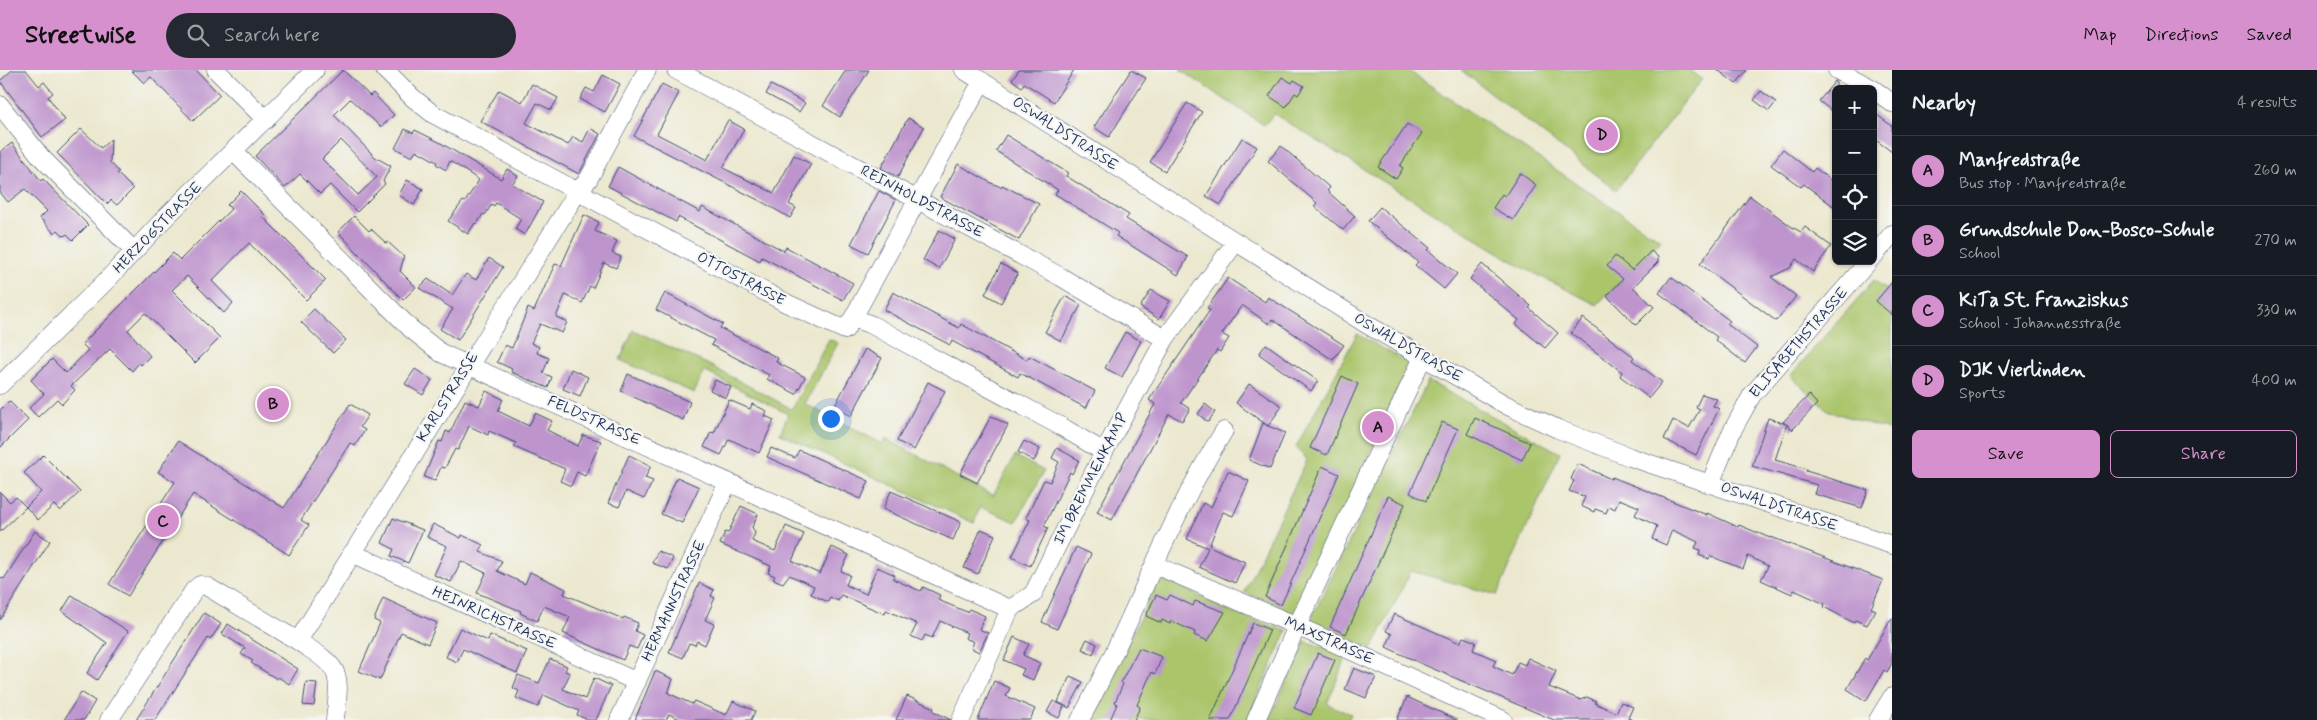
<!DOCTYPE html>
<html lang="en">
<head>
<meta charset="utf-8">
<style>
	:root { --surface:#171b24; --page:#242831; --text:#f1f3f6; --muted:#9ea1a6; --line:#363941; --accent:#d690ce }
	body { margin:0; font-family:Mynerve,sans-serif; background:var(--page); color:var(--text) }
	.controls { position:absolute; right:15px; top:15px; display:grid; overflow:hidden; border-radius:8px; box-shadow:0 1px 4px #0004 }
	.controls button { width:45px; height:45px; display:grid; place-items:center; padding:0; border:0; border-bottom:1px solid var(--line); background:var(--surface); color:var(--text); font:25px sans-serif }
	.you { position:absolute; left:830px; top:348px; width:18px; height:18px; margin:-12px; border:4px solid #fff; border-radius:50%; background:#1a73e8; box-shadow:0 0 0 8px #1a73e833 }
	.badge { display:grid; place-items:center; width:32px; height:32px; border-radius:50%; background:var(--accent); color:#111; font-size:16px; font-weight:700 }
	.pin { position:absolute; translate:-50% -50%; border:2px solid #fff; box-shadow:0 1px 5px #0006 }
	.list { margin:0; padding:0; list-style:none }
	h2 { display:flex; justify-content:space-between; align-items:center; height:65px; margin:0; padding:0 20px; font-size:21px }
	h2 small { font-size:16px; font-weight:400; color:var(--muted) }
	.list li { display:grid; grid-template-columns:32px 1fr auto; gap:15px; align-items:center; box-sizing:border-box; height:70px; padding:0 20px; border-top:1px solid var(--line) }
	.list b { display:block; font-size:19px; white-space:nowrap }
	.list p { margin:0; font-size:16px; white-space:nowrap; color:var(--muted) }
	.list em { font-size:16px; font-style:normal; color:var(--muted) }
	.actions { display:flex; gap:10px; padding:15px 20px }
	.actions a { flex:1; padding:11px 0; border:1px solid var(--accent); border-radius:8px; text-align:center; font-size:18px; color:var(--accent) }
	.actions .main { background:var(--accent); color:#111 }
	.icon { flex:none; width:28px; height:28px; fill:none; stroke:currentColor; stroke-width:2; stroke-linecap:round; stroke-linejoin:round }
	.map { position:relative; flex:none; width:1892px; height:650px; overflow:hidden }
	header { display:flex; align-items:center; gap:30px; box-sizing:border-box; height:70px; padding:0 25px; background:var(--accent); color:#111 }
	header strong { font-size:24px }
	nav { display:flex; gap:28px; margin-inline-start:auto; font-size:18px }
	.search { width:350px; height:45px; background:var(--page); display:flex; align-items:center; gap:12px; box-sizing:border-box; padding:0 18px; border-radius:28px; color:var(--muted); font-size:19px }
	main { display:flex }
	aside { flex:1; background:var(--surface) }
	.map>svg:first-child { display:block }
</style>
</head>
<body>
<header>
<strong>Streetwise</strong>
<div class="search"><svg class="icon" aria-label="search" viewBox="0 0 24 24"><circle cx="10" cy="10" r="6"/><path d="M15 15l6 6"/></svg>Search here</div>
<nav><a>Map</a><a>Directions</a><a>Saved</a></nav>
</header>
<main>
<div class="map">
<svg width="1892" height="650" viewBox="0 0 1892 650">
	<rect width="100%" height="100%" fill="#f6f6f2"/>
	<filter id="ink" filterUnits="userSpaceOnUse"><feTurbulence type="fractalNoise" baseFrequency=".02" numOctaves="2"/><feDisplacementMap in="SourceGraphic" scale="10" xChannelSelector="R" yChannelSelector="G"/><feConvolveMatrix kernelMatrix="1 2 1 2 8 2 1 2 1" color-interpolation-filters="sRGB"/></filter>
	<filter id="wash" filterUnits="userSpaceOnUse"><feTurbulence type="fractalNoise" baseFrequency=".0096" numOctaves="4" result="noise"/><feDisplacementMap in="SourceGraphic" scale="20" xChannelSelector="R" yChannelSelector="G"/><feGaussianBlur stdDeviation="1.12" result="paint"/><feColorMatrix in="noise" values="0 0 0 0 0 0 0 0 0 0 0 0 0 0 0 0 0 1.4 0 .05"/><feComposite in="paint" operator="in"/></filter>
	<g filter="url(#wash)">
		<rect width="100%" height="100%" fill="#ece8cf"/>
		<path fill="#aac56b" stroke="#627a64" d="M1180,0H1407L1661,170L1597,235L1522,197L1274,44L1264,55Z
			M1461,0H1690L1702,9L1616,120Z
			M1874,210L1892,225V361L1829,341L1790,306Z
			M633,260L707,294L792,339L829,269L838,273L805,334L883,374L885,368L993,426L1015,386L1044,401L1016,452L980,437L974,453L780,364L788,344L704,301L694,323L620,290Z
			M1357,264L1411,294L1295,546L1244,522L1307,390L1296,377Z
			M1428,311L1560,383L1497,525L1411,501L1372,579L1310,551Z
			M1160,507L1233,543L1287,561L1247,650H1091Z
			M1305,571L1347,586L1327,634L1351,644L1348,650H1269Z"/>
		<g id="blocks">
			<path fill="#be94cd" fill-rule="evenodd" d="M12,0H26L39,16L44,12L53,23L48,27L65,50L42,67L0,11Z
				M131,0H196L220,25L193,51L151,7L144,13Z
				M343,0L370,26L373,23L394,45L381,57L350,29L334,45L375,87L391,96L383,111L385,114L357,142L330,115L320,124L300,104L285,118L255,86ZM341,70L377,107L358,125L322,89Z
				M846,0H869L840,47L823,36Z
				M1019,0H1074L1054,32L1024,13L1022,17L1012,10Z
				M1131,0L1146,8L1109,67L1094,57Z
				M1718,0H1747L1736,14Z
				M603,5L620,14L605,42L580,29L586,18L594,22Z
				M1282,7L1292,13L1294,10L1304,16L1298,25L1295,23L1286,37L1269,26Z
				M1835,11H1836V44L1819,31Z
				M532,14L558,28L551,40L537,33L526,53L568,75L573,67L583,72L590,58L600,64L579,104L480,51L499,20L522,32Z
				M662,14L679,23L657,64L707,90L728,50L744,59L723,98L774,123L794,85L811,94L789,134L796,138L790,148L764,133L634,66Z
				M771,15L805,33L799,42L766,24Z
				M1761,21L1776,32L1769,41L1754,30Z
				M1187,33L1202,42L1165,101L1150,92Z
				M1873,42L1892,56V82L1873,68Z
				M908,48L924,57L898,107L881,98Z
				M1407,54L1422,63L1400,96L1403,98L1396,109L1378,97Z
				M81,59L101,78L111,69L110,92L119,102L117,103L133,119L117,135L111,130L107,134L57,83Z
				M405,59L413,63L415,60L439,72L501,109L507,99L518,106L512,114L543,132L525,165L515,159L521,149L496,133L494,136L492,134L485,145L483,144L477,154L475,153L468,164L448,151L463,131L465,132L479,110L450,91L446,100L436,94L437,92L416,80L412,87L395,78Z
				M1006,65L1068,103L1066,106L1129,145L1126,149L1188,187L1178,205L1116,166L1118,163L1055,124L1058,120L996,81Z
				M1242,68L1257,77L1221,135L1206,126Z
				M12,73L41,111L43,109L88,155L73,170L67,164L64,166L58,160L54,163L40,148L47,141L25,119L8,132L0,122V82Z
				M1281,76L1330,118L1327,121L1355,146L1343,160L1314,136L1317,133L1268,91Z
				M1783,79L1812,102L1815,98L1836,114V138L1804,114L1801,117L1771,95Z
				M958,94L991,113L1001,117L1002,115L1039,134L1019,170L940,127Z
				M618,97L700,142L702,137L784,181L786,177L853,213L843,230L762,187L760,191L678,147L676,152L608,116Z
				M1520,103L1536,115L1513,150L1493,138L1502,124L1505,126Z
				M407,110L423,119L414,135L399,125Z
				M241,121L265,145L263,147L326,210L306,230L249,173L212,211L233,233L224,243L187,206L172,220L220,268L195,293L145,243L128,260L150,286L141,295L139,293L132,301L110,279L71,316L75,320L62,334L57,329L38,347L29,338L44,324L31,310L52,289L66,303L88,280L82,274L173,183L180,190L231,139L227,135Z
				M879,121L896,130L868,183L851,174Z
				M1750,126L1792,157L1801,162L1805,157L1831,176L1813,202L1796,189L1790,198L1771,207L1796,226L1776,251L1700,194Z
				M1380,137L1430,178L1428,180L1457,204L1444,219L1415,195L1418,192L1368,151Z
				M584,145L599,152L595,161L617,171L612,183L621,187L616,198L604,193L593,218L590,216L582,233L565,225L556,247L567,252L562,263L540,254L531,273L539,277L537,283L549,288L543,303L552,307L548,318L511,302L512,299L497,292L505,275L512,278L528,238L534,241L555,194L561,196Z
				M354,146L369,161L371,159L386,173L388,172L404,187L400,201L416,217L403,230L338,162Z
				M939,160L955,169L939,199L923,190Z
				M1651,181L1658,187V192L1633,217L1654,237L1636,255L1607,226L1623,209L1607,196L1615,186L1632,200Z
				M489,188L503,197L458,270L440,259L453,239L419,218L428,209L452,225L466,204L476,210Z
				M1001,194L1018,203L1001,233L985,224Z
				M1482,194L1531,236L1529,238L1558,263L1545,278L1516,254L1519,250L1470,209Z
				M1671,207L1730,251L1727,254L1757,277L1745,293L1715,270L1717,267L1659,223Z
				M1228,208L1265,232L1268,227L1344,275L1333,290L1272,249L1269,254L1242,235L1222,264L1229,268L1220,282L1217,280L1181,333L1190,339L1182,351L1169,344L1112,450L1097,442L1155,334L1149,330L1210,240L1207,238Z
				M1892,212V245L1876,231Z
				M1151,220L1170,231L1159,249L1140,237Z
				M893,222L959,258L961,254L1027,290L1029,286L1095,321L1086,338L1020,303L1018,307L952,271L950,275L884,240Z
				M665,223L723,254L720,258L778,288L776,292L805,307L796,324L767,309L769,305L711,275L714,270L656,240Z
				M1065,226L1081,235L1061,271L1045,262Z
				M314,239L346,270L333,283L301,252Z
				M1583,248L1634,287L1632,290L1662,312L1649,328L1620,306L1622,302L1571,263Z
				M1125,262L1141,271L1122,307L1105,298Z
				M1266,274L1318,311L1311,321L1259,284Z
				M865,279L882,288L851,346L834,337Z
				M415,299L432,310L423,325L405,314Z
				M571,299L588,307L580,326L563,319Z
				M628,304L690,332L683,350L621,321Z
				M1342,306L1358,314L1327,385L1310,378Z
				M715,310L731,317L726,328L710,320Z
				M928,312L945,321L914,380L897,371Z
				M1249,314L1282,336L1268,356L1285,363L1270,399L1249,390L1263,353L1268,356L1236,333Z
				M486,321L503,329L498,341L529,356L535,343L552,351L547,360L578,376L583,365L601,371L585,406L577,402L571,416L560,411L565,399L514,377L516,373L489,361L488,365L469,356L458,380L455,379L445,398L441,397L435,411L424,407L439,371L442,372L446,361L450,363L465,330L479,336Z
				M1702,324L1717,329L1713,336L1719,339L1696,385L1664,369L1673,350L1689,358L1700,339L1696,337Z
				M1809,325L1817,334L1792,360L1787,354L1775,390L1807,399L1806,401L1868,420L1862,438L1814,424L1817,415L1752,396L1768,348L1786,354L1783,352Z
				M729,330L750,339L752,334L767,341L765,346L774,350L759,383L729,369L721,385L704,377L711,362L714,363Z
				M9,331L28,350L0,378V340Z
				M350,334L368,345L360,357L365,360L355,376L350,373L301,450L309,455L289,485L193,424L128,526L109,514L175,412L158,402L178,371L284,438Z
				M1205,334L1215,342L1208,352L1198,344Z
				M991,346L1008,355L977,413L960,404Z
				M1475,348L1530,373L1522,390L1467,364Z
				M1442,352L1458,359L1426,431L1410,423Z
				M1024,371L1040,379L1034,391L1018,382Z
				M771,378L795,388L799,380L869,411L861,429L767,387Z
				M1057,378L1079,390L1072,404L1070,402L1044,456L1048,458L1030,496L1012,487L1030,450L1026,448L1044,410L1050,412L1059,392L1052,388Z
				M43,385L80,422L60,441L54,435L38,450L26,437L0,462V422L10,432L16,427L26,437L41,422L24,403Z
				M629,385L651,396L645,408L653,411L644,429L626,421L619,437L608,433Z
				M1578,394L1611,409L1612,407L1707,445V443L1738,457L1739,455L1770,468L1771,467L1883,510L1871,538L1876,540L1867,555L1855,550L1854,553L1824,537L1825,534L1794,520L1792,524L1761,510L1768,496L1748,486L1743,499L1710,486L1709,489L1699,485L1700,480L1695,478L1698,472L1672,460L1666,475L1652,469L1657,456L1635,445L1639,437L1619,429L1615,439L1609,436L1606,443L1595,439L1594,442L1581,436L1585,427L1569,421L1574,411L1571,409Z
				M1322,396L1339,404L1281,535L1265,527Z
				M1228,401L1249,411L1233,446L1223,442L1209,476L1245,492L1235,513L1199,497L1208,478L1187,469L1203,433L1211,437Z
				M677,407L699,417L682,453L661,444Z
				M891,421L961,452L953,470L883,439Z
				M1388,426L1405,434L1346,564L1330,557Z
				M741,436L758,444L752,457L755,463L752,471L775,481L786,456L804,464L792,491L820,504L832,477L849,485L841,501L850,505L846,515L866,524L877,497L895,505L893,509L916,519L921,521L923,517L940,525L938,530L967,542L969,539L985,546L979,559L988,563L979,582L971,578L974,572L965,568L967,563L940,551L932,568L925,565L922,571L911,566L917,554L886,540L885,544L841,525L838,531L830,527L828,532L811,524L814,516L789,505L783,513L773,509L775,506L768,503L771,496L720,474L725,462L728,463Z
				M393,448L423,460L408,493L391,486L394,479L382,473Z
				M433,454L461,468L462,465L483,475L480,482L502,491L497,501L525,514L530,502L566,519L564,524L623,549L624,547L638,553L635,561L643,565L637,579L629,576L623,590L563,563L570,547L544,536L537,551L520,543L521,541L477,523L486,503L461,491L451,512L434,505L447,476L427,467Z
				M981,459L995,465L978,504L964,498Z
				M35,461L50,471L0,550V507L4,509Z
				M1076,477L1091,484L1057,559L1042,552Z
				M658,481L673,488L668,499L652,493Z
				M699,513L714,520L711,526L715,528L705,550L714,554L705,575L697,571L695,575L689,573L683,588L669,582Z
				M72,525L128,561L97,610L87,603L107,573L62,541Z
				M1156,525L1167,530L1170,525L1193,536L1195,531L1225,542L1208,571L1194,565L1195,562L1171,551L1170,554L1162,550L1161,553L1146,546Z
				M383,528L437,553L428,574L401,562L380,610L359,601L380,553L374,550Z
				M204,543L221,554L210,570L208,568L155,650H136Z
				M1394,544L1460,573L1463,567L1476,572L1473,580L1496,590L1493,596L1512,605L1518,592L1525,595L1528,588L1556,601L1549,617L1581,630L1587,627L1596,631L1595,633L1616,643L1621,632L1633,637L1628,648L1633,650H1554L1422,594L1386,577L1392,564L1386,561Z
				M1892,548V593L1887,602L1884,600L1866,631L1847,619L1865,588L1867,590Z
				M1253,553L1270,560L1230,650H1210Z
				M228,554L298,599L289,614L278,607L277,609L251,593L253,591L241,584L245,578L222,564Z
				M460,558L488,571L490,565L527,581L517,603L463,579L457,592L446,587Z
				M1014,567L1029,574L1023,585L1040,593L1033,610L1021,605L1024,599L1004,590Z
				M1087,569L1097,574L1093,584L1082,579Z
				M1139,578L1162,587L1155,604L1152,602L1148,610L1137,635L1140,637L1134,650H1110L1117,634L1115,632L1123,614L1121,612Z
				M1318,583L1335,590L1311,645L1294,638Z
				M550,589L567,596L565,601L570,603L563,619L585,629L594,608L611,616L596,650H588L577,645L579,641L544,625L538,637L516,628L519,621L513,618L518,605L539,613Z
				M1354,598L1376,607L1366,628L1345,619Z
				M655,601L673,609L668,623L692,634L694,631L726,645L733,631L755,641L751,650H682L669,644L666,650H635Z
				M1070,606L1083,612L1069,638L1058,632Z
				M994,611L1010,618L1006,626L1035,639L1030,650H978Z
				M306,612L317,613L314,636L303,635Z
				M81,622L95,631L84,650H64Z
				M907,626L934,638L933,641L951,650H896Z
				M1407,627L1420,633L1457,650H1397Z
				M1053,631L1064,636L1059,648L1047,642Z"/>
		</g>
	</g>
	<g filter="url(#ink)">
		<use href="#blocks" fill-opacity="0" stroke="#3a4b6f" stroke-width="1"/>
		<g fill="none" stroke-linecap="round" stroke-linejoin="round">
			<g stroke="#3a4b6f" stroke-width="19">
				<path id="minor" d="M216,0L266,50
					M385,0L413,28L433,44L786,233L845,260L853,248L872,255L1062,357L1104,382
					M676,0L1061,207L1165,269
					M964,0L1366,254L1506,335L1558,359L1630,387L1892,475
					M1837,0L1873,19
					M1873,19L1892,33
					M0,35L41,87L134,181
					M234,82L411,259L441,283L1010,539
					M1873,187L1892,164
					M853,248L982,11
					M0,315L107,210L165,148L315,0
					M1710,414L1732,361L1752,325L1869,191
					M352,483L637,612
					M1155,495L1297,556L1503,650
					M109,650L194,520L200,515L206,516L298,571
					M335,650C336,636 341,615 335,602C329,589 309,579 298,571L578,121L588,110L647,0
					M619,650L728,412
					M961,650L1010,539L1033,524L1104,382L1165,269L1235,173
					M1080,650C1132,556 1166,452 1224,361
					M1256,650L1297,556L1423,287
					M1878,650L1892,627"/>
			</g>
			<use href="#minor" stroke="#fff" stroke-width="18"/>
		</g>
	</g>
	<g text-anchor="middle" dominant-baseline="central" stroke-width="4.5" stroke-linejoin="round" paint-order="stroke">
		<g font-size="15" fill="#1b2f5e" stroke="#f6f6f2">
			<text transform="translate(1065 64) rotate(33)">OSWALDSTRASSE</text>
			<text transform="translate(922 132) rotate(28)">REINHOLDSTRASSE</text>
			<text transform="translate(158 158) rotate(-46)">HERZOGSTRASSE</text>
			<text transform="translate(741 209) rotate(28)">OTTOSTRASSE</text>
			<text transform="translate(1799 273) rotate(-49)">ELISABETHSTRASSE</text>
			<text transform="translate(1408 278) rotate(30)">OSWALDSTRASSE</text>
			<text transform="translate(448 327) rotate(-58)">KARLSTRASSE</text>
			<text transform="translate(594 351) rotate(24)">FELDSTRASSE</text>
			<text transform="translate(1091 409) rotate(-63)">IM BREMMENKAMP</text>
			<text transform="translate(1779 437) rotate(19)">OSWALDSTRASSE</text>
			<text transform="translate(674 531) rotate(-65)">HERMANNSTRASSE</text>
			<text transform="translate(494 548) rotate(24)">HEINRICHSTRASSE</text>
			<text transform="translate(1329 571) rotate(24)">MAXSTRASSE</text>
		</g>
	</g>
</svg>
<div class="controls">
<button>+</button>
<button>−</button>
<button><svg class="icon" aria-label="locate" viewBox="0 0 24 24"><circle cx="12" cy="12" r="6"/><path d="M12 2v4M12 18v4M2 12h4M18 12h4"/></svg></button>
<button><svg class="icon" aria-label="layers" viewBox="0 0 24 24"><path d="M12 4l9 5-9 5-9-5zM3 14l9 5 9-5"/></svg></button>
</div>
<div class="you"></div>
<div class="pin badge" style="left:1378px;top:357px">A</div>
<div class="pin badge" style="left:273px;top:334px">B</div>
<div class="pin badge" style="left:163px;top:451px">C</div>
<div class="pin badge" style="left:1602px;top:65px">D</div>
</div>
<aside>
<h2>Nearby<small>4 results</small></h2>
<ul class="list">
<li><span class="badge">A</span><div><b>Manfredstraße</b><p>Bus stop · Manfredstraße</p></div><em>260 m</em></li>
<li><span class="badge">B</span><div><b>Grundschule Don-Bosco-Schule</b><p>School</p></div><em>270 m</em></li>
<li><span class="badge">C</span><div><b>KiTa St. Franziskus</b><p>School · Johannesstraße</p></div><em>330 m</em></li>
<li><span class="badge">D</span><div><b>DJK Vierlinden</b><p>Sports</p></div><em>400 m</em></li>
</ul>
<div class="actions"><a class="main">Save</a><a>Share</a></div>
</aside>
</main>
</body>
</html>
